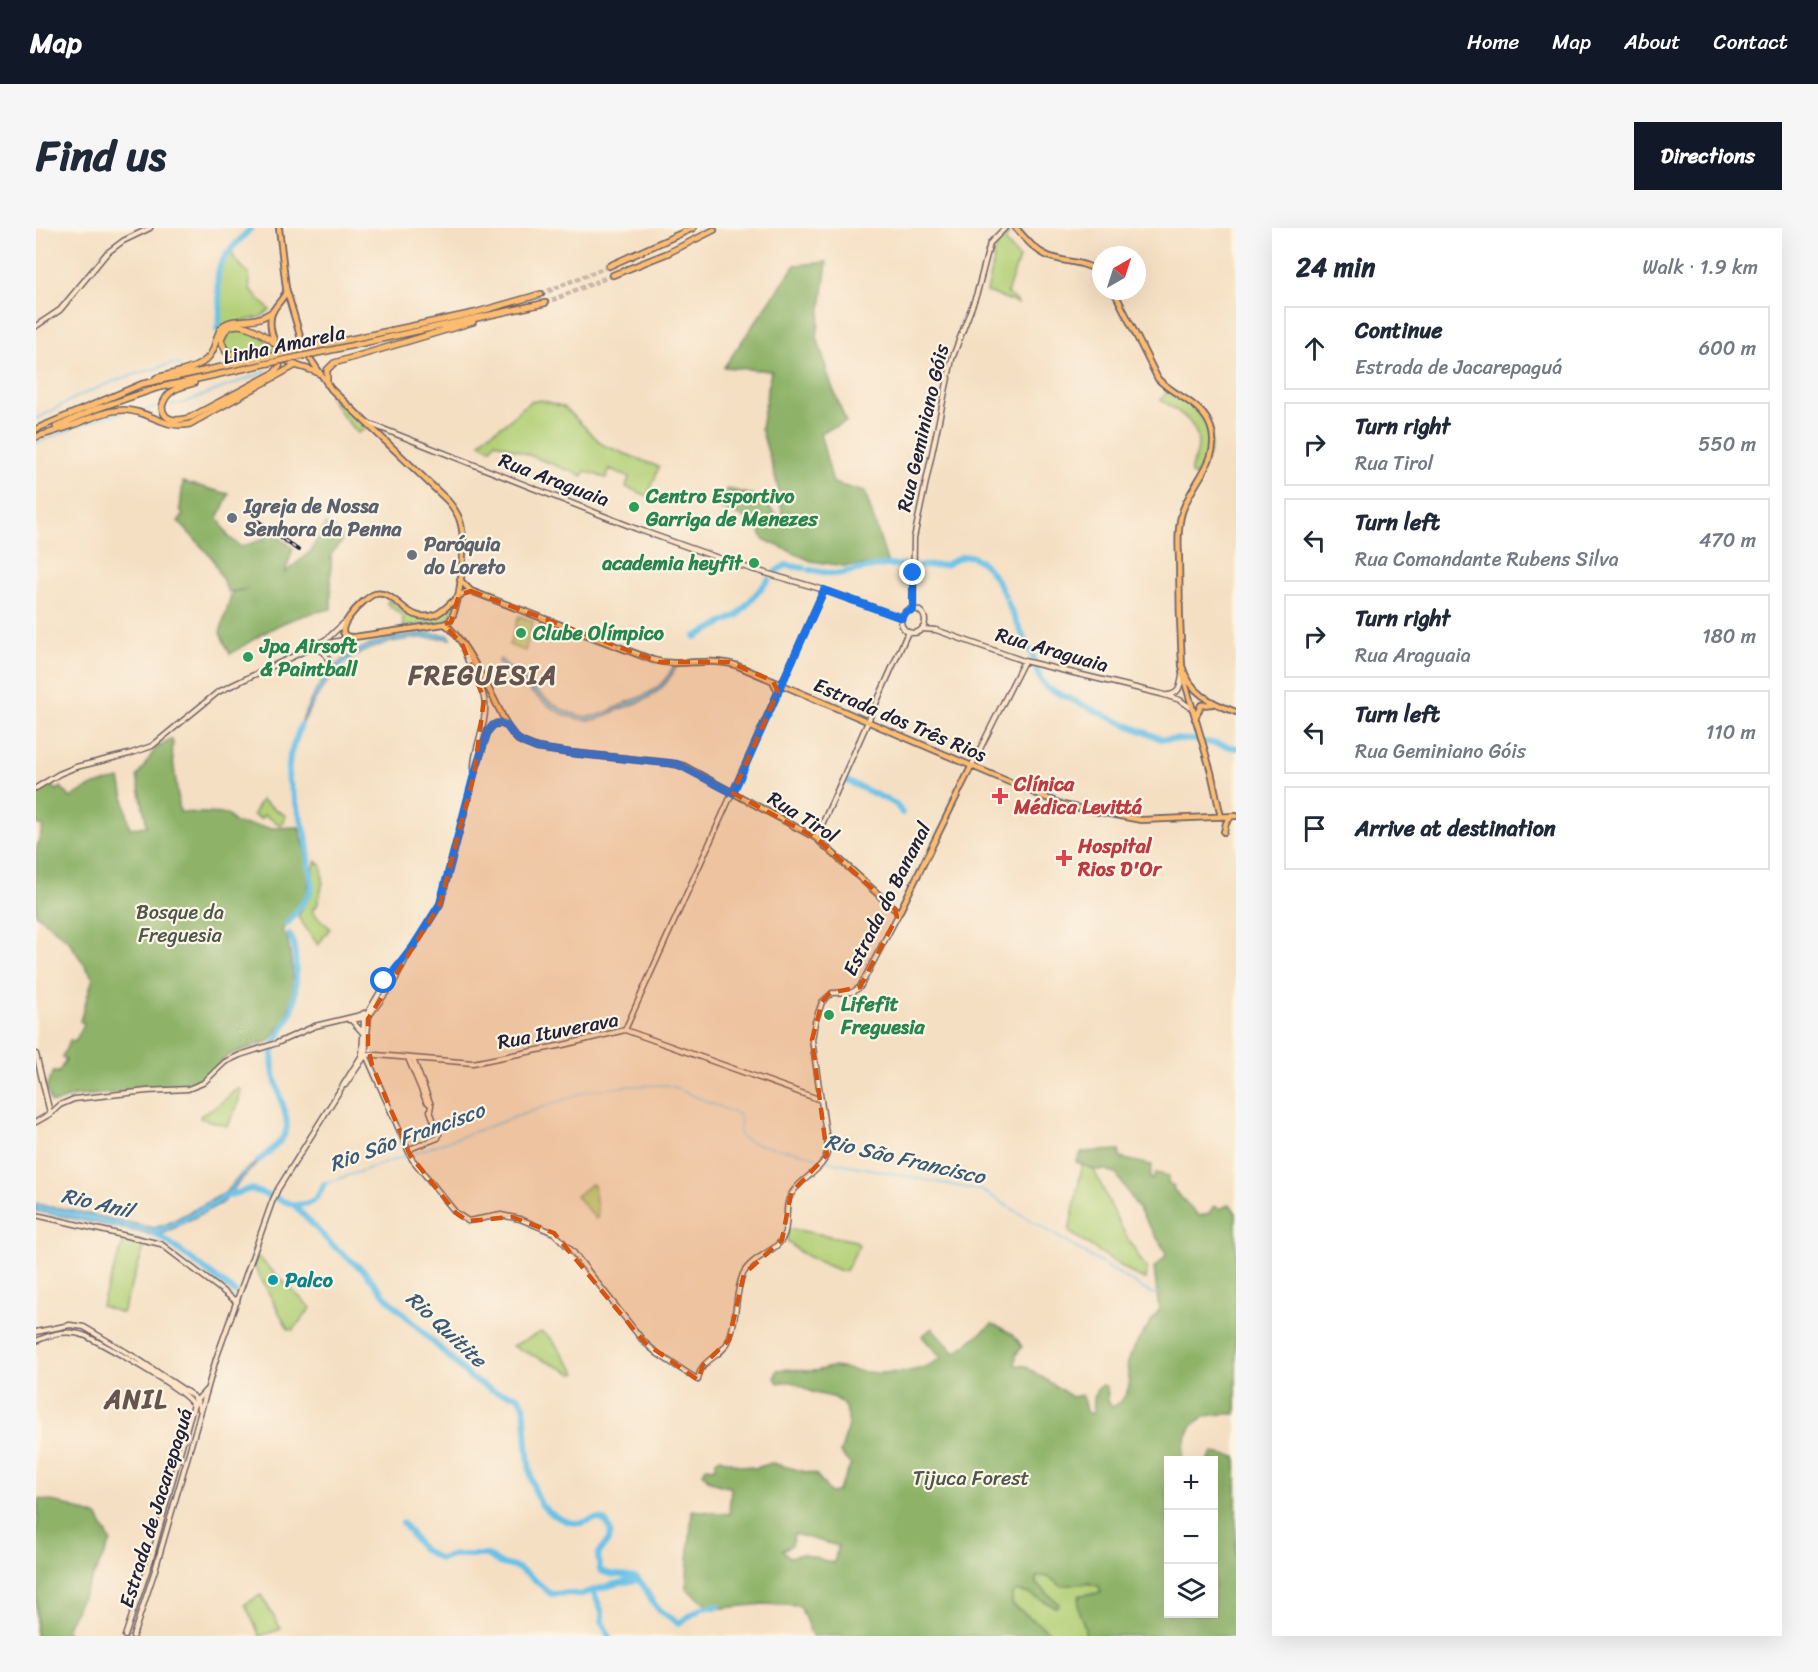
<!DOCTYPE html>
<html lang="en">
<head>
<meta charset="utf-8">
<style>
	:root { --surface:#fff; --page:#f6f6f7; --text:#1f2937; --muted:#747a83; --line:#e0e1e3; --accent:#111827 }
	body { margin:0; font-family:Sriracha,sans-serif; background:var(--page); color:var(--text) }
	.controls { position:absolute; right:18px; bottom:18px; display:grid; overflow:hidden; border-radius:0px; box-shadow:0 6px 24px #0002 }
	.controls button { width:54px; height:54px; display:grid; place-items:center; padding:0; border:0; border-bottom:2px solid var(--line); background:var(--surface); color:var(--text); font:30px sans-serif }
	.compass { position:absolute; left:1056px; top:18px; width:54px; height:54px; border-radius:50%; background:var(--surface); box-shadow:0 6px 24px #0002; rotate:39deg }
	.stop { position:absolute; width:18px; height:18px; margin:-14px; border:4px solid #1a73e8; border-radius:50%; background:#fff }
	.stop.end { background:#1a73e8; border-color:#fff; box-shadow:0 2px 6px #0008 }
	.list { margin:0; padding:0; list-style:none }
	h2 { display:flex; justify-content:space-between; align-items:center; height:78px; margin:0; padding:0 24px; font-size:26px }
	h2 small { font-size:20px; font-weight:400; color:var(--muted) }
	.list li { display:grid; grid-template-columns:39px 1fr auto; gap:18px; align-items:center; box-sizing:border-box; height:84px; margin:0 12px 12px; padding:0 12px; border:2px solid var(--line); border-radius:0px }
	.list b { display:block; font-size:22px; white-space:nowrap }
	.list p { margin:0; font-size:20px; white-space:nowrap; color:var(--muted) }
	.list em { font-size:20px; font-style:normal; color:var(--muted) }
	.icon { flex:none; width:33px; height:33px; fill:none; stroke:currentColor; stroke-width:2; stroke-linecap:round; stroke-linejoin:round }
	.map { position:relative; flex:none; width:1200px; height:1408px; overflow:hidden; border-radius:0px }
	header { display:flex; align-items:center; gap:36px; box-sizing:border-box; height:84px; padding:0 30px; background:var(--accent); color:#fff }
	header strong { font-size:28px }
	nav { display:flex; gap:33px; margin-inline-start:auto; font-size:21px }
	.intro { display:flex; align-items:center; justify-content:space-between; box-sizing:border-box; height:144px; padding:0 36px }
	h1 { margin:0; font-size:42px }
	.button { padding:15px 27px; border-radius:0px; background:var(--accent); color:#fff; font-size:21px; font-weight:700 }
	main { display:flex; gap:36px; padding:0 36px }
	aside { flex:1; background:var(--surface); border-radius:0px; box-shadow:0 6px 24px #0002 }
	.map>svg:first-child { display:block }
</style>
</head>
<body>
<header>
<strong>Map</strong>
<nav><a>Home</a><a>Map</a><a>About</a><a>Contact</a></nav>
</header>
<div class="intro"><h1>Find us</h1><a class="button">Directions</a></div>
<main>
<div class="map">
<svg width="1200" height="1408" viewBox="0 0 1200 1408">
	<rect width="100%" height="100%" fill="#fcf5e5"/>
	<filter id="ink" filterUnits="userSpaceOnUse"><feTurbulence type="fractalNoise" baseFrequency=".0167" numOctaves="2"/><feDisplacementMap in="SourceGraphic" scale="12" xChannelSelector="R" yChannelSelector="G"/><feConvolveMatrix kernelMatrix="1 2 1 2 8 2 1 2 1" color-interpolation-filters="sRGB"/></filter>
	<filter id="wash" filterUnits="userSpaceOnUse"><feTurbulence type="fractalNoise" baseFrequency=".008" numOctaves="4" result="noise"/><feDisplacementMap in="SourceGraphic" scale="24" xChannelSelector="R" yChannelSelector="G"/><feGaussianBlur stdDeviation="1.35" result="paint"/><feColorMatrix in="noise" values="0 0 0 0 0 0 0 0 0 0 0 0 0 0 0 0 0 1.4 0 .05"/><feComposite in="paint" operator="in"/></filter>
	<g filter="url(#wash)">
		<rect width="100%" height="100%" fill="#f5dfc3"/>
		<path fill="#b2d077" stroke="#6a7959" stroke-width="1.5" d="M974,2L969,13L983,30L971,65L983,76L951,64L958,31L956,28L969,3Z
			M197,25L198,30L213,46L214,62L234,82L225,89L183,99L182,45L190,27Z
			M208,100C221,104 231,111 239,123C223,127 209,129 193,124C184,107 190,102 208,100Z
			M292,159L334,198L322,205C310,193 295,176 292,159Z
			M1132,162C1166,185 1194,206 1160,248L1155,246C1153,239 1158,235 1160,228C1169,199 1146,185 1125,172Z
			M505,172L528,179L567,217L623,239L612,268L590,259L593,249L574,241L570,250L549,243L547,248L459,214L455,221L444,215L451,207L472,194L487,179L494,174Z
			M353,371C378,392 394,400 419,374L414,389L408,394L367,399V389L351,375Z
			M483,388L497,393L489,423L473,417Z
			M225,572L250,588L245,597L228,587L225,591L217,587Z
			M280,633L286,638L287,654L281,678L277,680V685L294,700L282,717L262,689C267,678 272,668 275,657C277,648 276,641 280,633Z
			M202,860L205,863L201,879L191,898L164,890L165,887L181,878Z
			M1047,934L1056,938L1085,999L1111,1042L1110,1051L1102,1049L1033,1004Z
			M555,956L558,957L562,988L560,991L540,968Z
			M756,1001L820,1013L823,1017L811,1041L809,1043H805C787,1035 760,1027 750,1010L753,1002Z
			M89,1010L107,1013L109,1017L86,1085L65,1078Z
			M219,1030H223L275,1080L257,1102L252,1101L217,1036Z
			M505,1104L514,1109L541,1145L538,1146L476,1118Z
			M1006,1347L1063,1358L1066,1365L1044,1367C1038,1388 1052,1393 1049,1408H1019L976,1376V1367L981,1363L994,1366L1019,1379L1020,1373L1000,1355V1349Z
			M225,1367L245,1401L224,1408L209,1376Z"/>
		<path fill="#8db268" stroke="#586a52" stroke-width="1.5" fill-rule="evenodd" d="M791,34L781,109L794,153L810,194L784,205L797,255L829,264L852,336L808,338L775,333L727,311L720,294L685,281L691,261L721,268L748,294L741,255L725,200L735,143L688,139L759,37Z
			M147,254L193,266L182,290L192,308L205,319L225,312L228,314L226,297L257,320L249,345L275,323L289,296L294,297L305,306V315L295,326V381C250,389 232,402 194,426L184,405L196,364L212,361L192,364L177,331L142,293L147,288L144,281Z
			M133,512H136L137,515L136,524L144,584L191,586L199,595L235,600L263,599C268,616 278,651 270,668C265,680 253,690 246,703L248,707H251L257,746V769L250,790L234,813L193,827L166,851L150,859H112L81,865L38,868L18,875L15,874L10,859L18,843L22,845L30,831L26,829L34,812L39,814L48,796L44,793L57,750L32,712L0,686V622L7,598L0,596V565L13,556L21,562L25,559L35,570C50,558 65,555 84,551L94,600L111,598L101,549L120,520Z
			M1083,922L1084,930L1116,937L1114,951H1117L1120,945L1133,948L1132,955L1138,958L1137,961L1163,988L1172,986L1178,978L1184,981L1194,976L1200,985V1186C1161,1184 1150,1194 1146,1232H1132V1386H1178V1232H1171L1177,1225L1200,1229V1408H1049C1052,1392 1037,1388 1044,1367L1065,1365L1063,1358L1052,1355L1025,1358C1017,1352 1011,1346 1000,1349V1355L1023,1376L1022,1378L1019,1379L994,1366L982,1363L976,1367V1376L1019,1408H776L764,1378L728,1376L677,1381L650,1361L656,1282L693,1286L695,1259C685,1258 673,1255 667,1245L670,1239L679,1240L680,1233L684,1230L702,1237L720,1240L736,1235L781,1247L794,1265L801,1264L815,1237L804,1225C810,1207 821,1182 799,1170C792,1167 783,1167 776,1164C760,1157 760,1151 742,1155L739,1150L741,1142C754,1139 765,1144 778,1143C784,1143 790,1139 796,1139C807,1139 818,1143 829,1144C855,1146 883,1146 905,1130L886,1108L896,1100L919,1125L956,1096C969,1102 979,1106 986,1119L980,1127L979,1137L989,1138L1036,1169L1045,1167L1048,1173L1050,1184L1057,1186C1059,1175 1055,1163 1067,1157L1071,1159L1072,1172L1076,1179C1085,1175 1094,1164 1093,1153C1093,1147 1090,1141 1092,1135C1097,1116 1113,1098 1123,1082L1118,1040L1129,1029L1130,1024L1081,947L1070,942H1058L1040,934L1046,924ZM758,1306L802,1318L798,1335L766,1326L753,1329L747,1322L756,1317Z
			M3,1271L25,1275L62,1289L75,1314L32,1397L30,1403L36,1408H0V1314Z"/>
		<path fill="#69c1e7" stroke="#467291" stroke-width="1.5" d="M391,405L413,407L415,411C381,406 330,414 305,439C285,457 273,481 262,505C283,435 320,410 391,405Z
			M464,431C488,451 523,492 557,488C569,487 581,478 592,474C613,466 626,460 637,439L641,438C627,465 611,473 584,481C575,484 568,491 558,492C519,496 489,456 462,435Z
			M227,929L203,954L188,974L123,1008L0,983V975L12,979L24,980L118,1000L131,996L189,965L207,944Z"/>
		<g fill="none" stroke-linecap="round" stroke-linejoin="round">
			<path stroke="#69c1e7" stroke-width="1.5" d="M135,177L147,175L231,143
				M111,181L120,179
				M0,191L45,167L83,151L135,136L145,137
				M42,198L71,188L87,185
				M0,215L38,200
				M646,863L703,887L705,892L703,906C714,922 763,919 782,931L947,963L1106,1060L1114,1065L1123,1066
				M376,926L552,863L593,858L631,857L643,861
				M288,956L372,927"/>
			<path stroke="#69c1e7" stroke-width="6" d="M181,102C183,95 184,89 184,83C184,65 177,48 187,32C194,20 206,10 215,0
				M882,338L909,337L925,329L935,328C952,336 961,351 969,368
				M774,342L799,346L848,337H874
				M740,343L750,337L768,340
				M971,374L998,431
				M659,409L702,387L733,351
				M1000,439L1004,451L1011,460L1075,490L1125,511L1162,512
				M1170,514L1200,520
				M811,553L860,576L866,585
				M251,696L274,665L276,658L270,607L252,550L254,527L265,497
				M222,933C231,925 246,915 250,903C255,885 232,850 237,823C240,807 251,797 256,782C261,768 262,716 253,706
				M187,969L215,961L258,977L294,1015L328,1043L351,1070L435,1150L460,1164L482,1168L488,1177C491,1203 490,1254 505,1276C513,1287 533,1297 546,1295C552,1294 557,1289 563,1291C571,1292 576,1301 574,1309C571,1316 564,1321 562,1328L564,1342C575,1350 589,1344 601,1351C611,1358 612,1369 620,1378C626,1385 635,1390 643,1395L666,1380L683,1378
				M258,977C278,976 279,974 288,956
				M117,1005L131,1013L199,1064
				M367,1295L386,1321L404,1331L417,1327H452L463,1335L482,1340L494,1348L515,1366L536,1365L542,1367L579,1356L601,1352
				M557,1363L566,1384V1394L573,1408"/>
		</g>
	</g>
	<g filter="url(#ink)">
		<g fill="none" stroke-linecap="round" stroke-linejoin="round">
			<path stroke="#cbb9a8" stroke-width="5" stroke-dasharray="5 2.5" stroke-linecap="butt" d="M505,66L573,38
				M509,75L577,47"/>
			<g stroke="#6c646b" stroke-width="7">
				<path id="secondary" d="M0,98L24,82L71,25L87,13L114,0
					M332,195L601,301L702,337L788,362L866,390
					M865 393a12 12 0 1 1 24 0a12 12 0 1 1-24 0Z
					M877,382L878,310L916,131L941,65L954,15L969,0
					M886,401L900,402L988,433L1125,466L1144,472L1155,480
					M283,417L316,410
					M427,418C431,439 447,455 449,475C451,499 436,522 438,546
					M275,420L288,424L293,433
					M1132,467C1144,466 1144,458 1146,448
					M935,539L988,433
					M0,560L23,546L40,539L93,526L116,518L182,464L279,418L292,410L308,395
					M780,610L872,404
					M313,792L329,790
					M316,793L327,805
					M589,802L788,362
					M327,820L376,931L420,985L432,993L465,987L484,991L518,1005L538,1025L608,1114L622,1126L662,1152C665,1129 684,1131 692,1114C702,1093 698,1067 707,1046C716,1028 741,1024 747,1009C754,996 747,977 756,965C767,948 791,941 792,919L776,812L779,794L786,774L796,765L817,764L824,759L863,685
					M0,826L14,885
					M328,826L437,835L527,817L589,802L785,872
					M372,830L390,873L395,877
					M309,857L329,828L333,788L358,754L372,727
					M0,894L14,886L24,877L38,871L111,863L152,861L167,855L189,834L204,827L241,815L279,798L325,787L328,785
					M373,924L376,920L402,910L403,907L394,883L395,877L377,831
					M0,987L125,1016L201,1074
					M0,1104L34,1097L48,1099L100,1130L157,1168L162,1175L164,1182
					M0,1113C18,1105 32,1101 50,1108C70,1118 149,1161 157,1177
					M89,1408L115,1331L153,1192L159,1174L170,1162
					M97,1408L119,1342L180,1131L236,974L242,961L326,827L328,791L344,764L349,752L359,742L377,719L404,676L438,547L452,503L460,495L471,498"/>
			</g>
			<g stroke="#6c646b" stroke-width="8">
				<path id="primary" d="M243,0L250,60L265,111L271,126L295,161L412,273C417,279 422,286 424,293C431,314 425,374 414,393L408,396L318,409C288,410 328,369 339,366C356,362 367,385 383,388C411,392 413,367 435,363
					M980,0C989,10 998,22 1012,28C1030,35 1049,33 1065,45
					M250,63C248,71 241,75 237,83C230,96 240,127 253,134C263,140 274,140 284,146
					M1078,63L1122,151C1138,168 1167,175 1175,200C1186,234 1152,257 1145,288C1142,301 1142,315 1143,329C1143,365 1144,402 1146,438C1154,465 1175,475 1200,484
					M424,352L435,363L617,432C646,440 675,428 702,438L1027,577L1105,592L1200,588
					M408,396C425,403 462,478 471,498L482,512L501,520L535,525L633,535L648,538L780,610L863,685L935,539
					M1146,444L1175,544L1185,589
					M737,453L742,464
					M1159,491L1165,477L1177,476
					M1188,604L1190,595L1195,589"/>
			</g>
			<g stroke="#6c646b" stroke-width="8">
				<path id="highway" d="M573,38L657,0
					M577,47L632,25L678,2
					M282,118L438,85L505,66
					M291,123L509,75
					M219,129H204L190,124L185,112C193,82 227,105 241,117
					M120,150C138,144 169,142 177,122C180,114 181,103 188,97C200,88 218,98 237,83
					M158,155C143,159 130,162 126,179C128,195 143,193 155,189L238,145L243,139L246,130
					M291,156V142L298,135L437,94
					M20,199L60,181L121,160L238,134
					M0,201L106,156L237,128
					M0,209C13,205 27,201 40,196C55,190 71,182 88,182C112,182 130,202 154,196L260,137"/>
			</g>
			<use href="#secondary" stroke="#fee4c6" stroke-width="4"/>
			<use href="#primary" stroke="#fdbc70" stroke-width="4.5"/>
			<use href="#highway" stroke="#fdbc70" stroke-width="5"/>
			<g stroke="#22223b" stroke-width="4">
				<path id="rail" d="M219,291L262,322"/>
			</g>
			<use href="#rail" stroke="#fcf5e5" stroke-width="1.5" stroke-dasharray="4.5" stroke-linecap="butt"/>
			<g stroke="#6c646b" stroke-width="8" stroke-linecap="butt">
				<path id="highway-bridge" d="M237,128L282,118
					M238,134L291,123"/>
			</g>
			<use href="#highway-bridge" stroke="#fdbc70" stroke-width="5"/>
		</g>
	</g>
	<g fill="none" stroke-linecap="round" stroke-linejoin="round" filter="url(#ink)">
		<path stroke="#1a73e8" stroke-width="8" d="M348,753L359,742L377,719L404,676L438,547L452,503L457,497L464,495L471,498L478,508L488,515L501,520L535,525L641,536L697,565L788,362L866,390L870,384L877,382V345"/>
	</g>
	<path fill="#d45411" fill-opacity="0.2" stroke="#d45411" stroke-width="4.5" stroke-dasharray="12 8" stroke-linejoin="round" d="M435,363L623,434H693L737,453L742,464L697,565L780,610L859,681L861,689L824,759L794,765L786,774L776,812L791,927L755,965L746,1012L708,1046L693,1112L667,1137L662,1152L608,1114L518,1005L476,989L432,993L420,985L374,927L336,837L332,818V791L404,676L438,547L448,471L427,418L408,396L415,394L423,367Z"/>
	<g fill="#2e9e5b" stroke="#fcf5e5" stroke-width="2">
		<circle cx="598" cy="279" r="6"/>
		<circle cx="718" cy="335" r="6"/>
		<circle cx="485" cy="405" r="6"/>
		<circle cx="212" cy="429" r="6"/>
		<circle cx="793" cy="787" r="6"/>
	</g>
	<g fill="#6b7280" stroke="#fcf5e5" stroke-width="2">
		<circle cx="196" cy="290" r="6"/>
		<circle cx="376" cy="327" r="6"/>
	</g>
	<g fill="#e0444e" stroke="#fcf5e5" stroke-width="2">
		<path d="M961 559h6v6h6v6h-6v6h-6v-6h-6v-6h6z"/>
		<path d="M1025 621h6v6h6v6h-6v6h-6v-6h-6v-6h6z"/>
	</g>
	<circle fill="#0f9aa8" stroke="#fcf5e5" stroke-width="2" cx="237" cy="1052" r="6"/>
	<g text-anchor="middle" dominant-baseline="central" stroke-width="4.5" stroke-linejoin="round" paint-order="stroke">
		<g font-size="20" fill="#22223b" stroke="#fcf5e5">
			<text transform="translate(248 117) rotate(-12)">Linha Amarela</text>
			<text transform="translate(887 200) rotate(-77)">Rua Geminiano Góis</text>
			<text transform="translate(518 252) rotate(21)">Rua Araguaia</text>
			<text transform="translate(1016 422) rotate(16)">Rua Araguaia</text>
			<text transform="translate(864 492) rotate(23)">Estrada dos Três Rios</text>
			<text transform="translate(767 589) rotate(32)">Rua Tirol</text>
			<text transform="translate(851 671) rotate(-63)">Estrada do Bananal</text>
			<text transform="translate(522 803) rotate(-11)">Rua Ituverava</text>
			<text transform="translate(120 1280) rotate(-73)">Estrada de Jacarepaguá</text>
		</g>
		<g font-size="20" font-weight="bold" fill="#27864d" stroke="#fcf5e5" text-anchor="start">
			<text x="610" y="268">Centro Esportivo<tspan x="610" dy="23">Garriga de Menezes</tspan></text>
			<text x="706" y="335" text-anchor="end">academia heyfit</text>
			<text x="497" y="405">Clube Olímpico</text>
			<text x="224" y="418">Jpa Airsoft<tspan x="224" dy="23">&amp; Paintball</tspan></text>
			<text x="805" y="776">Lifefit<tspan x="805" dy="23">Freguesia</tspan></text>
		</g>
		<g font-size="20" font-weight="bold" fill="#5b616d" stroke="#fcf5e5" text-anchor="start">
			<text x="208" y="278">Igreja de Nossa<tspan x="208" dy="23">Senhora da Penna</tspan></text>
			<text x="388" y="316">Paróquia<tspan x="388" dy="23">do Loreto</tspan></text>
		</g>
		<g font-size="20" font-weight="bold" fill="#be3a42" stroke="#fcf5e5" text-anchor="start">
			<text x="978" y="556">Clínica<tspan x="978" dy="23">Médica Levittá</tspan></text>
			<text x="1042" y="618">Hospital<tspan x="1042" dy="23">Rios D'Or</tspan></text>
		</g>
		<g font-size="20" fill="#4d564d" stroke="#fcf5e5">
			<text x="144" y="684">Bosque da<tspan x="144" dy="23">Freguesia</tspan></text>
			<text x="935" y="1250">Tijuca Forest</text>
		</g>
		<g font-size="20" font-weight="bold" fill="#0d838f" stroke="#fcf5e5" text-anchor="start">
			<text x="249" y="1052">Palco</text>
		</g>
		<g font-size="21" font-style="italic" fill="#3b5a77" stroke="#fcf5e5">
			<text transform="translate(371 909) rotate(-20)">Rio São Francisco</text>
			<text transform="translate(869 931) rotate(13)">Rio São Francisco</text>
			<text transform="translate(61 975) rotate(13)">Rio Anil</text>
			<text transform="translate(410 1101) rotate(43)">Rio Quitite</text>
		</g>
		<g font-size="26" font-weight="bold" letter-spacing="1.5" fill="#66544e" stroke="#fcf5e5">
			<text x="447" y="447">FREGUESIA</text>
			<text x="100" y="1171">ANIL</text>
		</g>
	</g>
</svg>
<div class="controls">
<button>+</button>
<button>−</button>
<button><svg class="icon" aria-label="layers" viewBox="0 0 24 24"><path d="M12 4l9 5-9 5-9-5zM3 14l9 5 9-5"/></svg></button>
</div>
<svg class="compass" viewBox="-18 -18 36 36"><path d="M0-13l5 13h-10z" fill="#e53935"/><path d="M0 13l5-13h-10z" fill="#747a83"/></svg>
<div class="stop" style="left:348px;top:753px"></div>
<div class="stop end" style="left:877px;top:345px"></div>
</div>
<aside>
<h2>24 min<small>Walk · 1.9 km</small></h2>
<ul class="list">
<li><svg class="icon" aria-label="ahead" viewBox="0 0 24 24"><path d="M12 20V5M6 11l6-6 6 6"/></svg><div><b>Continue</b><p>Estrada de Jacarepaguá</p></div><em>600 m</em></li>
<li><svg class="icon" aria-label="right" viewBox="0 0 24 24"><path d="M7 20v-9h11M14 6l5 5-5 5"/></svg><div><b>Turn right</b><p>Rua Tirol</p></div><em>550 m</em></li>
<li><svg class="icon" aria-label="left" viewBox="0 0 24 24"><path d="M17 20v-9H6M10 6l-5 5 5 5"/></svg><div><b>Turn left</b><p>Rua Comandante Rubens Silva</p></div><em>470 m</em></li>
<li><svg class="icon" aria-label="right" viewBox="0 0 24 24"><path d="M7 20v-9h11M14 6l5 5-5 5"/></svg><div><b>Turn right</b><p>Rua Araguaia</p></div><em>180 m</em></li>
<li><svg class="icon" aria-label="left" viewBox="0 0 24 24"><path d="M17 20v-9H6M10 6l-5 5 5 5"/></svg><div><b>Turn left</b><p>Rua Geminiano Góis</p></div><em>110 m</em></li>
<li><svg class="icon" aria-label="arrive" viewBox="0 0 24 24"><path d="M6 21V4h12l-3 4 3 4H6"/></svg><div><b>Arrive at destination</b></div></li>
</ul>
</aside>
</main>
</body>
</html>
